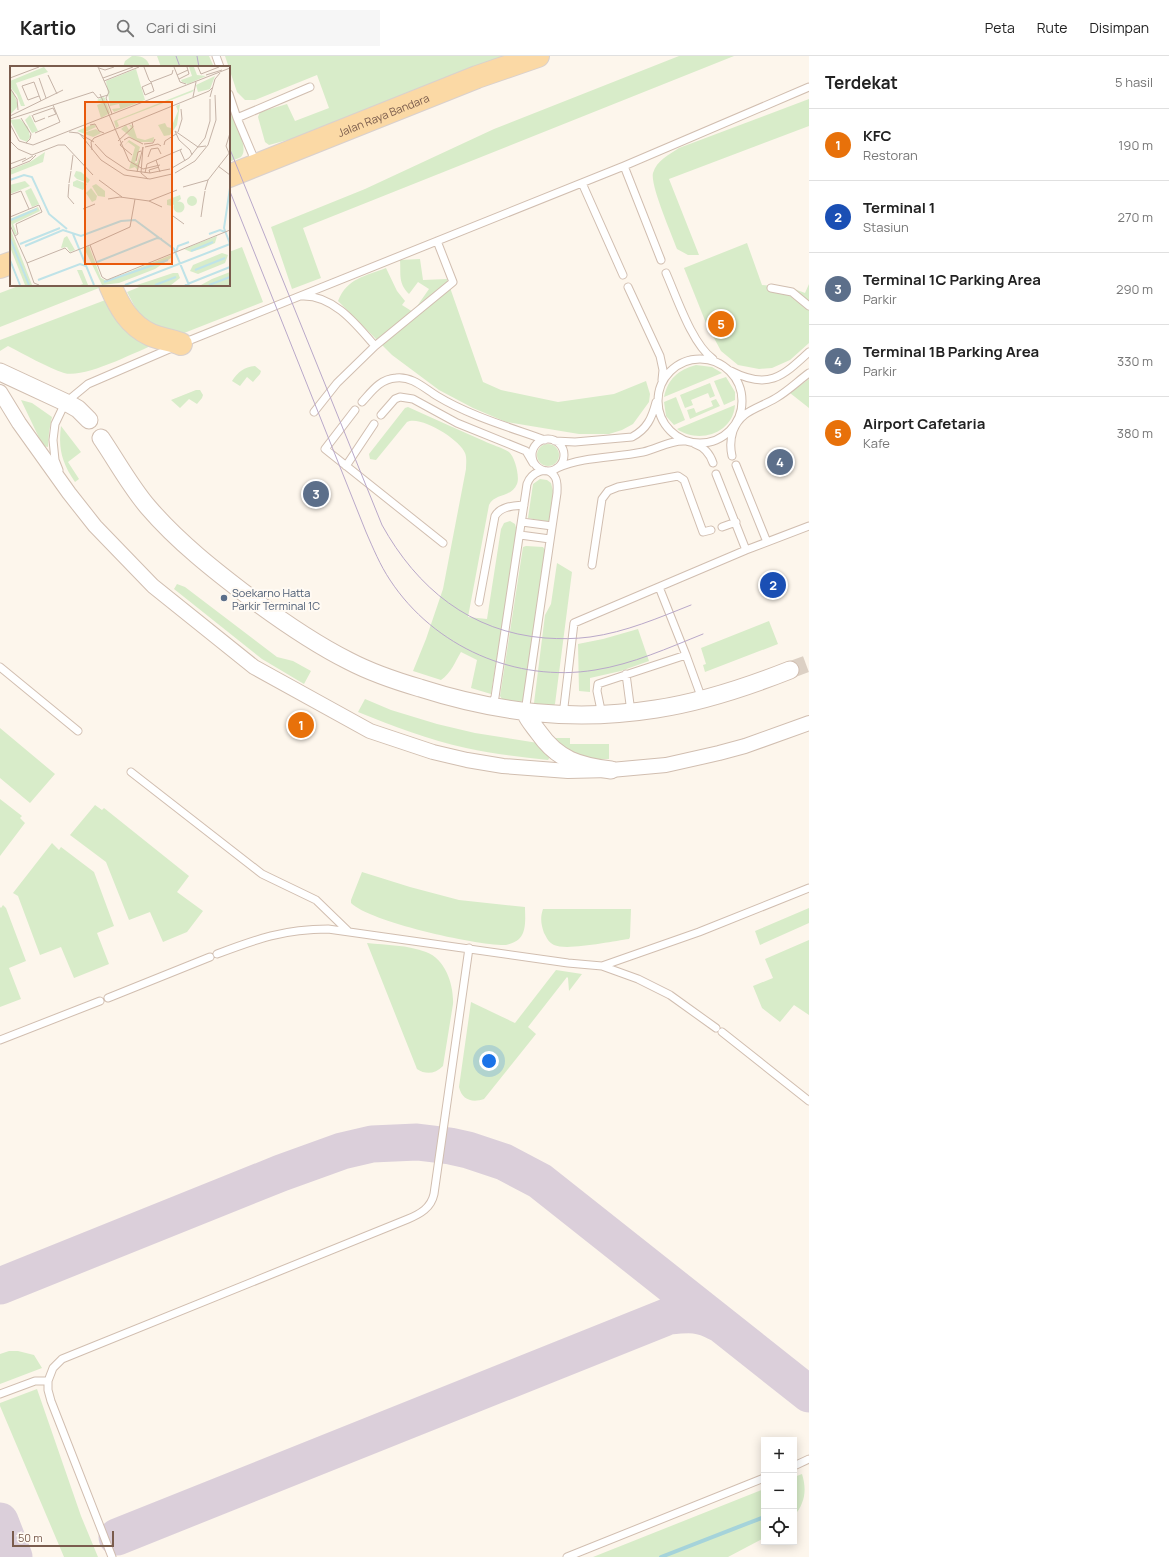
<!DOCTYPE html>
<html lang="id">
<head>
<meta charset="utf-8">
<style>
	:root { --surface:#fff; --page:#f6f6f6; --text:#222; --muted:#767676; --line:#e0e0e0; --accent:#e76f51 }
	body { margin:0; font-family:Manrope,sans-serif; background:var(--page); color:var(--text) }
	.controls { position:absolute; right:12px; bottom:12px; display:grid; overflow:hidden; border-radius:0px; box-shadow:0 2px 10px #0003 }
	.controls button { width:36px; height:36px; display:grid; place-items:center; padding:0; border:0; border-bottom:1px solid var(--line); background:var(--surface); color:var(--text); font:20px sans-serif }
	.scale { position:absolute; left:12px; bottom:10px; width:102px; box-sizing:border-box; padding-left:4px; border:2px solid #7a5c4d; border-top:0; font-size:11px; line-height:14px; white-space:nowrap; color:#7a5c4d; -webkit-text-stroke:3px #fffaf3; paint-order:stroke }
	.you { position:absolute; left:489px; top:1005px; width:14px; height:14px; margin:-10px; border:3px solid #fff; border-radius:50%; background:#1a73e8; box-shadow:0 0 0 6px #1a73e833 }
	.badge { display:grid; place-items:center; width:26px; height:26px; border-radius:50%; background:var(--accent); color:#fff; font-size:13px; font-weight:700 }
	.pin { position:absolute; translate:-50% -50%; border:2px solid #fff; box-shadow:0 1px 4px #0006 }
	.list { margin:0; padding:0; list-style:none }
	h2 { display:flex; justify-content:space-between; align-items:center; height:52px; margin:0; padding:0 16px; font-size:17px }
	h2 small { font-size:13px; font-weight:400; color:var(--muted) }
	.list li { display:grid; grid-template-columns:26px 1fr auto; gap:12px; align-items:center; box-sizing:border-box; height:72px; padding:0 16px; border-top:1px solid var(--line) }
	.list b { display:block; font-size:15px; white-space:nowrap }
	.list p { margin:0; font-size:13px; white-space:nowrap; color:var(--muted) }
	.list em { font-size:13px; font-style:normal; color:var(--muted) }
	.icon { flex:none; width:22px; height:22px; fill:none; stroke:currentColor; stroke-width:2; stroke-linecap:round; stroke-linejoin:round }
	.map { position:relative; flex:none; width:809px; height:1501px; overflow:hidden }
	header { display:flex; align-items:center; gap:24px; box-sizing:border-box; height:56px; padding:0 20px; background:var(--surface); border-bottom:1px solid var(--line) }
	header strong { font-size:19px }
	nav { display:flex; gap:22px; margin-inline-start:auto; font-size:14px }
	.search { width:280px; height:36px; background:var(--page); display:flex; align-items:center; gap:10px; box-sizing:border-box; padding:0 14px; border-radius:0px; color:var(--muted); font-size:15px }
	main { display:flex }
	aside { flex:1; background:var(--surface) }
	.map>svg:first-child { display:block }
</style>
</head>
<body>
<header>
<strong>Kartio</strong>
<div class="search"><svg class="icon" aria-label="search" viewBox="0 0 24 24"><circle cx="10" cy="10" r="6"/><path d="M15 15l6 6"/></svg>Cari di sini</div>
<nav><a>Peta</a><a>Rute</a><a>Disimpan</a></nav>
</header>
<main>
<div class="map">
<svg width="809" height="1501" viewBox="0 0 809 1501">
	<rect width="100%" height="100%" fill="#fdf6ec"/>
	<path fill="#d8ecc9" d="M132,0C141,0 147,1 150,11H123L125,5Z
		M157,0H209L214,11H161Z
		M225,0H506L336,71L269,89L265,86L258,61L260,56L287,48L295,65L329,52L317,19L255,44H245L237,36Z
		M679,0H734L303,172L321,222L292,233L271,171L365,133L494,73Z
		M809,43V70L669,123L699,199H688L677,193C672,179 650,129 653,117C657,104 669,99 679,92Z
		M229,50C233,61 250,92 241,101C238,103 232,104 229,106Z
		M747,187L762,229L789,231L805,237L809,228V287L790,304L772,312L759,313L738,309L721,295L706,267L684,212Z
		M242,191L263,246L179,279L143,266L127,236L144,229H229V196Z
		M420,203L423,224L447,223L483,326L501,334L558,346L614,338L646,325L650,338L649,346L633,368L622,374L609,378H579L506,366L473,352L439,334L392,299L338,245C347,222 366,220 386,212L397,235L405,245L402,249L413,256L429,233L418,226L409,238C398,227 401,219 400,204Z
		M21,229H104V230L0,271V237Z
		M108,243L156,288C135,296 84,323 64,317C48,312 24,298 8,290L0,295V284Z
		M696,309L712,311L722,317L664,341C668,323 678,314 696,309Z
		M255,310L261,315L260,318L253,326L247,321L240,330L232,325C238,316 244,311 255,310Z
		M726,321L735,336V344L724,349L714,325Z
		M809,323V352L790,337Z
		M710,327L715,340L710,342L708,337L691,344L693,349L685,352L680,339Z
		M196,334H200L203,339L202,342L197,348L189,343L180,352L171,344Z
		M676,341L685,364L674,369L666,360L664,346Z
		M716,343L720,350L690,363L687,354L694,352L696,357L713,350L711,345Z
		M21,344L32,347L52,361L49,376L48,391L43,390Z
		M735,349C733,378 698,388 677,373Z
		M408,351C433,362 458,374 484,385C490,388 503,392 509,396C515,401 520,421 517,428C511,442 495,437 489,449L468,561L487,563L501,473L504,467L510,465L515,468L517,475L491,638L471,632L477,604L461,596C455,606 451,617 441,624L413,615L426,583L443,533L466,413C466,409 467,401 465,397C460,384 421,359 407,366L376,404L370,403L369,398L405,352Z
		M61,370L81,396L68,406L79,423L75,426C62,407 58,393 61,370Z
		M537 399a11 11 0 1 1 22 0a11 11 0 1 1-22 0Z
		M540,423L547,424L551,427L553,435L549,466L528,462L533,428Z
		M526,490L543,491L545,494L524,644L521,646L502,643L500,640L523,491Z
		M557,507L572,516L555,648L553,650L535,648L534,647L545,559L551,548Z
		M177,528L185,531L277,601L293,605L311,615L304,628L262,603L174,533Z
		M769,565L778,588L705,616L703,609L706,608L701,592Z
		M638,573L649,605L621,615L590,622V636L579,635L578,588L603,583Z
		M365,643L391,654L437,668L475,677L538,687L550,701L548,704C520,701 493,698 466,692C429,684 393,670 358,656Z
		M0,672L55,718L30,747L0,722Z
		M549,682H570V688H609V703H586L568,697Z
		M0,743L22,760L20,762L25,767L0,800Z
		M95,749L102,754L104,752L189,820L177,836L203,855L187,876L163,886L150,856L129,864L106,806L70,779Z
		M52,787L59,794L61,791L94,816L114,870L97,877L109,908L74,922L61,891L40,899L18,840L13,837Z
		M362,816L410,831L459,844L525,851C525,860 527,876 519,883C516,886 510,888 506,889C478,890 370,866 351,847V844Z
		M3,849L6,852L26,905L9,912L21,943L0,951V851L1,852Z
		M809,852V867L760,889L755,875Z
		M543,853H631L630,881L629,883C613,885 567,895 554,889C548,886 547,882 544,877C541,868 540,862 543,853Z
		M809,884V959L794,949L780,966L762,952L753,930L773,922L765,903Z
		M367,887C386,889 408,889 426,896C446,903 454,930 453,948L443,1010C435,1018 426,1019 417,1013Z
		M556,914L582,918L569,935L568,922L567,921L528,971L536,978L484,1043C472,1047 462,1044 459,1031L471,946L515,967Z
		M9,1295H18L34,1299L42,1312L0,1328V1298Z
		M37,1333L81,1460L98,1501H64L0,1350V1347Z
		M802,1418C807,1434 805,1447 794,1460V1421Z
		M764,1433V1482L728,1501H593Z"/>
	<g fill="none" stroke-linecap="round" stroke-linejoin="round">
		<path stroke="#a5d3da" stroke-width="4" d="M661,1501L764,1461"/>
		<path stroke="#dbcfda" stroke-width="37" d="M0,1230L281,1117L342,1095L372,1088L417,1086L450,1090L468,1094L504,1106L540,1125L809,1338
			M0,1465L14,1501
			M117,1481L669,1260C689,1258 701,1257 718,1267"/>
		<path stroke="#dcd0c4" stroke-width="17" stroke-dasharray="17 8" stroke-linecap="butt" d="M790,614L809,607"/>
		<g stroke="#d1beb0" stroke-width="9">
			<path id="service" d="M216,0L220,11
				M229,38L237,62L256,107
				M237,62L310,31
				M624,110L661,204
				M582,127L623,219
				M666,217C677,242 692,288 713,303
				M628,231L660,300L663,314L662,324
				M771,232L792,236L809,250
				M301,240C333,238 357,269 375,290
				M183,287L624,110L809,31
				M658 345a42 42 0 1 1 84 0a42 42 0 1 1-84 0Z
				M731,315C768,334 782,321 809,296
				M362,346C372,335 380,323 396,322C412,320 424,332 437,340C470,360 509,371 545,384
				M355,354L325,393L443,487
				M314,356L337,327L375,290L453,226L437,185
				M381,359L395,343L400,341L413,343L457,367L526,395L533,407
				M532 399a16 16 0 1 1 32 0a16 16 0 1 1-32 0Z
				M555,385L575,386L632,381C647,373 652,362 656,346
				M695,388C704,391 710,398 713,407
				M732,400C730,391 730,384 733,375C741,354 758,353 776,342C788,335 798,325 809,317
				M736,409L767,486
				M346,410L374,368
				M557,412C585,400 614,402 643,396C657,393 670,384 685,385
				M59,414L55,404L53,384L55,368L65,347L88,328L174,291
				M716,418L746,494
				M522,466L552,470
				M722,471L736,466
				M520,479L550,483
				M592,509L602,443L608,435L618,431L678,420L684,424L703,476L711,474
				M659,531L686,599L702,643
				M479,546L495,460C501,450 513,450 524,449
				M0,611L78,675
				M626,618L631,656
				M489,648L493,645L495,641L527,428C531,417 547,408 555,421C558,426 557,432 557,437L525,656
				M563,659L574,567L746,494L809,470
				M602,659L597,635L598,628L686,599
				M131,716L262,818L316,844L348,875
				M217,898C257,883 284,873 328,873L568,907L602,910L638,923L670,939L716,972
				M602,910L699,876L809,832
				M108,942L210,901
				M722,976L809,1045
				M0,984L100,945
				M48,1325L53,1312L62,1303L408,1163C420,1158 431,1152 434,1138L469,892
				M0,1338L35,1325H48V1334L51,1345L112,1501
				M794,1410L809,1403
				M567,1501L764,1422"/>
		</g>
		<g stroke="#d1beb0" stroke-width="16">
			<path id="minor" d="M0,336L19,367L69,437L95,470L153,530L254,611L370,675L433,696L467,704L503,710L568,715L611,714L666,709L719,697L745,690L809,667"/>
		</g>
		<g stroke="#d1beb0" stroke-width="19">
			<path id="tertiary" d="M0,316L71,349L78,353L89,364
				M101,382C116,404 130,430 148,451C178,486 215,515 252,543C283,566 315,588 349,605C372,617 396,625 420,632C498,657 574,666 656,653C702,646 747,631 790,614
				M525,656C528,664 534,670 539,677C558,704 579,710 611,714"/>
		</g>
		<g stroke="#dad1cd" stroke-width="24">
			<g id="primary">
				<path id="s1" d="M229,120L477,21L538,0"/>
				<path d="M0,211L11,207"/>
				<path d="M110,229C119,250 129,269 151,279C160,283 171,284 181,288"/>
			</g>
		</g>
		<use href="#service" stroke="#fff" stroke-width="7"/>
		<use href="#minor" stroke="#fff" stroke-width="14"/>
		<use href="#tertiary" stroke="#fff" stroke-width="17"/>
		<use href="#primary" stroke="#fbd9a5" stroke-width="22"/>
		<path stroke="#b9a8c9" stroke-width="1" d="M176,0L180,11
			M197,0L199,11
			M229,91L382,469C417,532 470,576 545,582C560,583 575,583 590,581C626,576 658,562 691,549
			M229,133L366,476C373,492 380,509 390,524C434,591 516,627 595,614C633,608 668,592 703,578"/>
	</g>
	<circle fill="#5c6f8a" stroke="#fffaf3" stroke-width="1.5" cx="224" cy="542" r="4"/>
	<g text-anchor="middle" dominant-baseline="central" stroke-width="4" stroke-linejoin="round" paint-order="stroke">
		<g font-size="11" fill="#7a5c4d" stroke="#fffaf3">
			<text stroke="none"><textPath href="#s1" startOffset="166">Jalan Raya Bandara</textPath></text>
		</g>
		<g font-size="11" fill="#4e5e75" stroke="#fffaf3" text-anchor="start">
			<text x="232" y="536">Soekarno Hatta<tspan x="232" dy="13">Parkir Terminal 1C</tspan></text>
		</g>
	</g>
	<g transform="translate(10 10)">
		<rect width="220" height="220" fill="#fdf6ec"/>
		<path d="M34,1L38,6L6,17L15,40H11L7,29L0,21V15ZM179,1H184L187,9L196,10L178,18L172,16L171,14L182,10ZM126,3L135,34L104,46L102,43L110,42L109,38L100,40L96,15ZM205,10L200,23L188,26L186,19ZM0,22L4,27L8,40L0,49ZM185,23L182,26L107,55L109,60L106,62L104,55ZM93,31L95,32L100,47L91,52L87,39L92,37L87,34ZM170,38L167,59L160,69L154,70L148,59L155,57L157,61L161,62L168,45L166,40ZM20,49L28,65L22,67L15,54ZM10,53L18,61L20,71L17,76L10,73L0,54ZM84,58L86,61L73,67L86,63L91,67L83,71L67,65ZM118,58L123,60L127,72L135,74L144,71L143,76H129L122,72L111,63L116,59L119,64L121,61ZM119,74L130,81L125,97H127L130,87L128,105L125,101L119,103L125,81L118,76L114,80ZM35,86L33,96L0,109V104L20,96ZM66,105L71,106L80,114L78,117L67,113L64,110ZM67,114L77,118L73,124L63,120V116ZM15,115L20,120L0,128V119ZM86,118L95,125V131L88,130L82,120ZM21,122L29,138L22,141L15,125ZM81,122L87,130L86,134L82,136L76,127ZM170,129L171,133L162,140L157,139V134ZM177 135a5 5 0 1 1 10 0a5 5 0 1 1-10 0ZM163.5 141a5.5 5.5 0 1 1 11 0a5.5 5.5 0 1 1-11 0ZM28,141L30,145L3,158L7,168L4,169L0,153ZM0,161L2,167L22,219H15L0,181ZM57,170L65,184L60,186L57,181L51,182L54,172ZM207,170L205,177L194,182L181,186L174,183ZM79,180L91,212L97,215L161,189V192L145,203L109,217L92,219L74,182ZM212,187L218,189L215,197L188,208L180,205L183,199ZM67,204H72L78,219H70L73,218ZM220,206V219H191L202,213ZM163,207H168L170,212L161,219H127Z" fill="#d8ecc9"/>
		<path fill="none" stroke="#bfe3e8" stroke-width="2" d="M0,114L14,109L22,111L39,148L57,163M1,154L27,143M63,168L84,219M199,168L210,164L215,166M0,172L19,219M10,178L50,162M220,178L214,162L220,122M15,180L53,164L71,170L111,155L125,154L164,183L179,219M181,185L203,176M166,186L168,180L179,176M0,194L10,219M87,196L147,172L152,173M185,204L215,192M28,214L70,198L76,200M94,216L158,194M115,219L220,178M145,219L166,211M175,219L220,201M199,219L220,211"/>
		<path fill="none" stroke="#c5b3a7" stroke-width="1" d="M88,1L99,26L96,32L102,48M134,1L139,14L141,16L144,25L135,29L132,21L141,17M164,1L170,16L176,18M188,1L191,8L209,1M89,2L95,4L104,1M38,9L47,28M167,9L178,4M196,9L212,4M0,12L29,1M29,12L36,32M93,12L123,1M169,13L179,8L177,1M94,15L129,1M141,16L162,8L163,4M0,22L7,33L8,44M90,28L119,95L133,103L150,99M29,30L18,34L12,20L24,16L31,35M183,31L186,16M200,31L205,13L210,7M22,49L25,56L35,52M23,49L43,42L46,48L38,51M0,50L53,24M11,52L21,68L20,73L16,77M0,53L83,26L88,32L98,29M0,58L9,75L23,79L220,2M80,59L85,58L89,65L94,67M59,66L68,67L84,76M168,66L172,53L171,43M25,67L50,56L43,39M70,68L91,94L114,109L140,113L162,108M114,74L119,71L133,78M0,75L8,83L22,89L48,79H55L83,109M108,75L123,61L122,56M113,75L110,79L122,89M85,78L96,90L117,104L140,107L160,103M134,78L143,77L145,73M154,79L155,75L166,68M133,81L131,107L138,113M135,81L148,78L151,80M82,84L81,76L84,72L199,25L203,21M170,84L175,95M219,87L216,80L220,67M182,89L180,84L169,74L165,65L188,81L196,80M138,91L141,83L148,82L151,88M146,94L150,106M126,95L128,86L131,85M12,96L23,90M0,98L16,92M208,100L220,109M162,102L179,92L195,72L200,55V33M0,103L20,95L26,89M61,104L63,89M127,106L133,81M135,107L137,98L172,83M140,107L139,104L149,101M165,107L185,95L198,79L206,54L205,29M89,114L112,131M59,117L61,105M59,118L58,131L64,138M173,121L198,114M195,124L198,114L220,86M0,129L11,125L19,143M98,133L110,131L139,135L152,141M139,135L167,124M193,137L195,125M73,143L85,138M163,150L174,158M0,151L29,139L32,146L6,158L8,168L5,170M191,151L193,137M0,159L17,197L55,182L60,187L80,179L92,211L97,214L220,164M80,179L120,161L125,133M17,197L24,217L29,219"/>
		<path fill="#e8590c" fill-opacity="0.15" stroke="#e8590c" stroke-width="2" d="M75,36H162V198H75Z"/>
		<rect width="220" height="220" fill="none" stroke="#7a5c4d" stroke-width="2"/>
	</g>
</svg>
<div class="controls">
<button>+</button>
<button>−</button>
<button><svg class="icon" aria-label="locate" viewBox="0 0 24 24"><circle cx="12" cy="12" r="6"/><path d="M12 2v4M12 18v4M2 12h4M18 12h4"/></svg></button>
</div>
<div class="scale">50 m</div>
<div class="you"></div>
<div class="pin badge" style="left:301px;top:669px;background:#e8710a">1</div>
<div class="pin badge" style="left:773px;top:529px;background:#1a4fb4">2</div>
<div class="pin badge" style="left:316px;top:438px;background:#5c6f8a">3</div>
<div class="pin badge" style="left:780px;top:406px;background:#5c6f8a">4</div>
<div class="pin badge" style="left:721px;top:268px;background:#e8710a">5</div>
</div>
<aside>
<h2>Terdekat<small>5 hasil</small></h2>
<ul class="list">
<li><span class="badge" style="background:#e8710a">1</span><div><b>KFC</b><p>Restoran</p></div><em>190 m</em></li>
<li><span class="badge" style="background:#1a4fb4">2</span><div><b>Terminal 1</b><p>Stasiun</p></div><em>270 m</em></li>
<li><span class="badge" style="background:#5c6f8a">3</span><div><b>Terminal 1C Parking Area</b><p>Parkir</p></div><em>290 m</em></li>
<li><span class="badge" style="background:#5c6f8a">4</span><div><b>Terminal 1B Parking Area</b><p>Parkir</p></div><em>330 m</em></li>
<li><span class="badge" style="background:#e8710a">5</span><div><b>Airport Cafetaria</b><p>Kafe</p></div><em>380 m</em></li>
</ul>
</aside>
</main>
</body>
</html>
